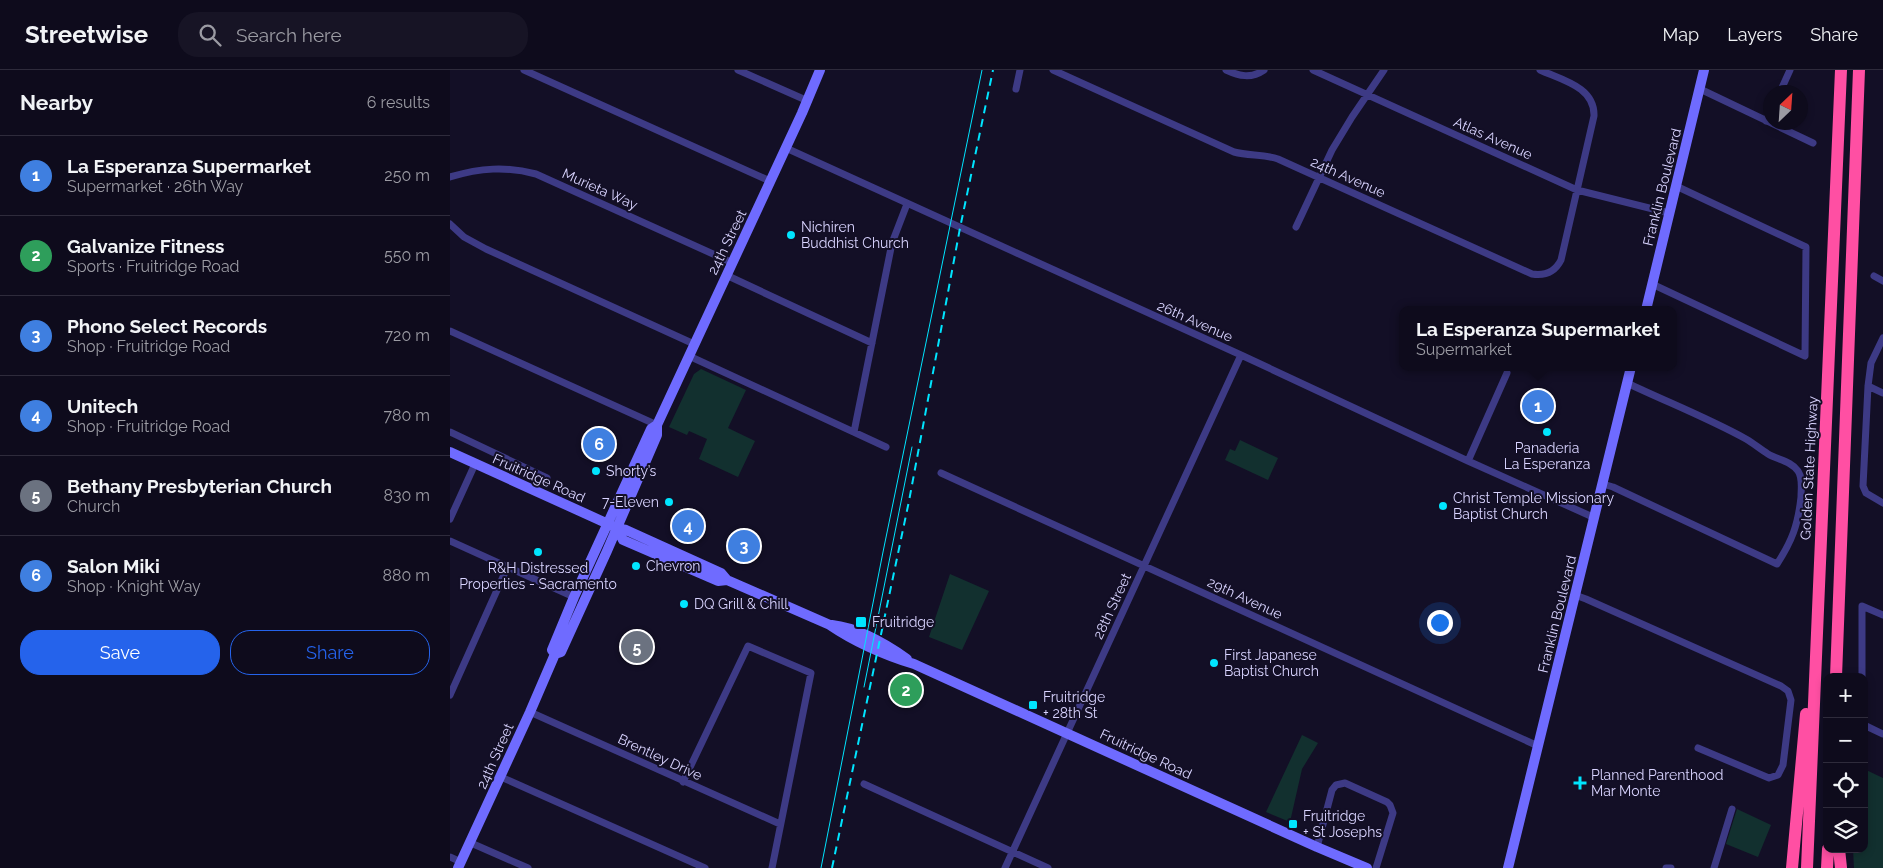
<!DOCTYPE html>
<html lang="en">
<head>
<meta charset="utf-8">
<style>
	:root { --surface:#0e0b1c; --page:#171425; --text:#f1f3f6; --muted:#9b9ba3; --line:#2e2b3b; --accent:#2563eb }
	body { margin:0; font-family:Raleway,sans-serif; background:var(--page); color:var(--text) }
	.controls { position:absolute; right:15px; bottom:15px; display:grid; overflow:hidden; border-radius:10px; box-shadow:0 2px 8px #0003 }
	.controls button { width:45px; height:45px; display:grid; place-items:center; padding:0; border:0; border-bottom:1px solid var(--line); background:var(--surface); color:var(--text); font:25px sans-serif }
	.compass { position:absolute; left:1313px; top:15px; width:45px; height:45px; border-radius:50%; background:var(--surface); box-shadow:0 2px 8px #0003; rotate:25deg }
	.you { position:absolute; left:989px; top:552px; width:18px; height:18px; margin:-12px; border:4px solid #fff; border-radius:50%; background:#1a73e8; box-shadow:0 0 0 8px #1a73e833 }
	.badge { display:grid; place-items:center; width:32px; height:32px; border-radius:50%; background:var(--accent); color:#fff; font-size:16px; font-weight:700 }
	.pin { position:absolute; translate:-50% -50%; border:2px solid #fff; box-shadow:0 1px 5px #0006 }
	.popup { position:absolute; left:949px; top:236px; width:278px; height:65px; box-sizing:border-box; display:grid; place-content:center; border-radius:10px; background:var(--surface); filter:drop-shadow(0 1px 4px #0005); font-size:16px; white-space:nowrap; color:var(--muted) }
	.popup b { font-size:19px; color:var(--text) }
	.popup::after { content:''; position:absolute; left:50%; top:100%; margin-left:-10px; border:10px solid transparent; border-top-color:var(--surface) }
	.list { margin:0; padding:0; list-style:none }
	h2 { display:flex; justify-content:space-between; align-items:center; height:65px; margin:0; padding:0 20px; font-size:21px }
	h2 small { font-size:16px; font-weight:400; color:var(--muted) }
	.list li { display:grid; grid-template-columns:32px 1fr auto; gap:15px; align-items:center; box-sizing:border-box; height:80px; padding:0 20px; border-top:1px solid var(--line) }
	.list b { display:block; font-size:19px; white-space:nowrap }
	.list p { margin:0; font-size:16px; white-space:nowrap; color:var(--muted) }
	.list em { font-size:16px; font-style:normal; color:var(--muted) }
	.actions { display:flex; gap:10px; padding:15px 20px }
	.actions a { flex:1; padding:11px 0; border:1px solid var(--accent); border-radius:20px; text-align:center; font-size:18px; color:var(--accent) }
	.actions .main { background:var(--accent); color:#fff }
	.icon { flex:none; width:28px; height:28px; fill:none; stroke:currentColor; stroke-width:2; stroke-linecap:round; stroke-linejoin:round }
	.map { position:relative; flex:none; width:1433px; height:798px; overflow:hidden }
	header { display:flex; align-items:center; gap:30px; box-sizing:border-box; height:70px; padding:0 25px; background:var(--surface); border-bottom:1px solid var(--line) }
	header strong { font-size:24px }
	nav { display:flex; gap:28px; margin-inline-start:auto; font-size:18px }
	.search { width:350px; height:45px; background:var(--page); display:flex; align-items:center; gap:12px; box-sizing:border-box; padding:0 18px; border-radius:20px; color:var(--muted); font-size:19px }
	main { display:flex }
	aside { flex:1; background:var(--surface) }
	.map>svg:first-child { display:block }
</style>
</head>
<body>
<header>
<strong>Streetwise</strong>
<div class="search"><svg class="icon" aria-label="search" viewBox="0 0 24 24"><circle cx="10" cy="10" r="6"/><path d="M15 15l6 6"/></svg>Search here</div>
<nav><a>Map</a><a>Layers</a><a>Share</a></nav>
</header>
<main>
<aside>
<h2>Nearby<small>6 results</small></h2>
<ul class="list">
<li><span class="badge" style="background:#3f7fe0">1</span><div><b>La Esperanza Supermarket</b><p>Supermarket · 26th Way</p></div><em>250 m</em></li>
<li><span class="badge" style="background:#2e9e5b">2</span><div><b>Galvanize Fitness</b><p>Sports · Fruitridge Road</p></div><em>550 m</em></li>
<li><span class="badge" style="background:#3f7fe0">3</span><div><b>Phono Select Records</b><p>Shop · Fruitridge Road</p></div><em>720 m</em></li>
<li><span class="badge" style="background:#3f7fe0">4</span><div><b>Unitech</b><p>Shop · Fruitridge Road</p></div><em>780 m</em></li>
<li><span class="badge" style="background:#6b7280">5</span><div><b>Bethany Presbyterian Church</b><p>Church</p></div><em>830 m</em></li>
<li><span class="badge" style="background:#3f7fe0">6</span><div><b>Salon Miki</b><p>Shop · Knight Way</p></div><em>880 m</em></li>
</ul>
<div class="actions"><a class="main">Save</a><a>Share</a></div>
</aside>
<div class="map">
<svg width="1433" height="798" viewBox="0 0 1433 798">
	<rect width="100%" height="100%" fill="#130f26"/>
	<path fill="#12302f" d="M251,299L296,320L278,358L305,371L288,407L249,389L257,369L239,361L237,365L219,357L244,304Z
		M790,370L828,388L818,410L775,390L780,379L785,381Z
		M500,504L539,521L512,580L479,567Z
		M852,665L868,673L852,699L840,752L816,742Z
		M1414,699L1433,708V798H1404L1403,779H1414Z
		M1287,739L1321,755L1308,787L1276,774Z"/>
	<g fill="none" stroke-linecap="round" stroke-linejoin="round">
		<path stroke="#3d3a85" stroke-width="7" d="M74,0L320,111
			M288,0L358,31
			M603,0L784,82C799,86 814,84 828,89L1082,204C1095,206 1105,202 1111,190L1144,46C1145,17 1112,10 1090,0
			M776,0C789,6 801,9 814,0
			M863,0L1127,120L1219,143
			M566,19L570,0
			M1250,19L1363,73
			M1330,22L1340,0
			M1316,51L1320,42
			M336,78L791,285L1018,391L1145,448
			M0,107C30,98 56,96 86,104L283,193
			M0,154L14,167L36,179L244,274
			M846,157L882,80L902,47L934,0
			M276,205L422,273
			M1424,206L1433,211
			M1202,214L1355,286L1356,177L1226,116
			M0,261L207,355
			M1433,268L1421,293L1418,316L1413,416L1416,423L1433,433
			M239,286L436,377
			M1418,316L1433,323
			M0,362L97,408
			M404,362L442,173L457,134
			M1018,391L1057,303
			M491,403L1088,676
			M1153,414L1163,417L1327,494C1342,471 1348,455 1351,427C1351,418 1353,408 1348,401C1341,391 1328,390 1318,384C1310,379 1303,373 1296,369C1258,348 1217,332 1177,313
			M0,449L25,394
			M0,471L124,527
			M1125,525L1136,529L1331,616L1338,621L1341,630L1333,695L1328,705L1319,708L1248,678
			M1412,607V536L1433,545
			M0,625L57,498
			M80,642L330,754
			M1414,655L1433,664
			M51,707L255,798
			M233,712L298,576L361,603L322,798
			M414,714L598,798
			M21,773L78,798
			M867,777L882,720L886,715L895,713L937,732L940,735L943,743L926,798
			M0,787L11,792
			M555,798L791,285
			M1216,798H1221
			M1264,798L1282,739"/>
		<path stroke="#6f6bff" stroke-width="10" d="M1196,240L1254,0
			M0,382L167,458L176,460L271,503L277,510L380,555C405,572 435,585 464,594L867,777L917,798
			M167,458L173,470L268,511L277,510
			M382,555C408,558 436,574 457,589
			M105,584L111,582L157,481L207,365V355L352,43L370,0
			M8,798L80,642L105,584L102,580L124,527L201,359L207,355
			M1058,798L1181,297"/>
		<path stroke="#ff4fa3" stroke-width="12" d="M1386,607L1409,0
			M1389,779L1391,798
			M1342,798L1356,644
			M1357,798L1391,0
			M1377,798L1378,779"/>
		<path stroke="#00e5ff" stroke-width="1" d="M414,617L462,377
			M371,798L433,482L532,0"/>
		<path stroke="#00e5ff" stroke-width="2" stroke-dasharray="8 6" stroke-linecap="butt" d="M382,798L459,431L510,158L543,0"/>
	</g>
	<g fill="#00e5ff" stroke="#130f26" stroke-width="2">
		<circle cx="341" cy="165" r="5"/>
		<circle cx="1097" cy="362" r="5"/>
		<circle cx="146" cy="401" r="5"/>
		<circle cx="219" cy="432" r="5"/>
		<circle cx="993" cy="436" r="5"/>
		<circle cx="88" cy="482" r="5"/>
		<circle cx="186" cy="496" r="5"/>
		<circle cx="234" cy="534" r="5"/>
		<rect x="405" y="546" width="12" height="12" rx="2.5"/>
		<circle cx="764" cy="593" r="5"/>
		<rect x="578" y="630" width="10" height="10" rx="2.5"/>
		<path d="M1127.5 705.5h5v5h5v5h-5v5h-5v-5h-5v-5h5z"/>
		<rect x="838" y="749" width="10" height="10" rx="2.5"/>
	</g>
	<g text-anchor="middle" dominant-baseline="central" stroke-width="4" stroke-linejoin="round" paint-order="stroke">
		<g font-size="14" fill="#d9d4ff" stroke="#130f26">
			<text transform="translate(1043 68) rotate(24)">Atlas Avenue</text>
			<text transform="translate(898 107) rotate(24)">24th Avenue</text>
			<text transform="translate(1212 117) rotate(-76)">Franklin Boulevard</text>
			<text transform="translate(150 119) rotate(24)">Murieta Way</text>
			<text transform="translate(277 172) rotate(-64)">24th Street</text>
			<text transform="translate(745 251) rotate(24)">26th Avenue</text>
			<text transform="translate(1359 398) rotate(-87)">Golden State Highway</text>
			<text transform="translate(89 408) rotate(24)">Fruitridge Road</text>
			<text transform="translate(795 528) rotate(25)">29th Avenue</text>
			<text transform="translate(662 536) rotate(-65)">28th Street</text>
			<text transform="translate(1107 544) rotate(-76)">Franklin Boulevard</text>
			<text transform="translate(696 684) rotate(25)">Fruitridge Road</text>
			<text transform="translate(45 686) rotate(-66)">24th Street</text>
			<text transform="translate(210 687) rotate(25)">Brentley Drive</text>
		</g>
		<g font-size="14" fill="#d9d4ff" stroke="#130f26" text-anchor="start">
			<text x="351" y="157">Nichiren<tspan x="351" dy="16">Buddhist Church</tspan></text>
			<text x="1097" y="378" text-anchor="middle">Panaderia<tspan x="1097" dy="16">La Esperanza</tspan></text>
			<text x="156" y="401">Shorty’s</text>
			<text x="1003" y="428">Christ Temple Missionary<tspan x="1003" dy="16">Baptist Church</tspan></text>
			<text x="209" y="432" text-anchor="end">7-Eleven</text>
			<text x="196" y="496">Chevron</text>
			<text x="88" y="498" text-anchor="middle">R&amp;H Distressed<tspan x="88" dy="16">Properties - Sacramento</tspan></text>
			<text x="244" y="534">DQ Grill &amp; Chill</text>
			<text x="422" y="552">Fruitridge</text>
			<text x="774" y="585">First Japanese<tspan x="774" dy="16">Baptist Church</tspan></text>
			<text x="593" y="627">Fruitridge<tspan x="593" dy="16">+ 28th St</tspan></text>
			<text x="1141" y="705">Planned Parenthood<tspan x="1141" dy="16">Mar Monte</tspan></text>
			<text x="853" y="746">Fruitridge<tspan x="853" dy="16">+ St Josephs</tspan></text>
		</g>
	</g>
</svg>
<div class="controls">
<button>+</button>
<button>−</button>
<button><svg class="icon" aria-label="locate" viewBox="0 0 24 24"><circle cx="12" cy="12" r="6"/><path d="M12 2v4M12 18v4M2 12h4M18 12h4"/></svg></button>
<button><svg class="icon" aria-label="layers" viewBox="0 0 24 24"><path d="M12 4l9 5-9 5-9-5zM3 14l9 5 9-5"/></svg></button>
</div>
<svg class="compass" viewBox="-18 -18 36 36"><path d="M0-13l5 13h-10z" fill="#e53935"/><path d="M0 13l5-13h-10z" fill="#9b9ba3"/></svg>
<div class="you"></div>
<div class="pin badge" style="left:1088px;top:336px;background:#3f7fe0">1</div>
<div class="popup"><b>La Esperanza Supermarket</b>Supermarket</div>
<div class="pin badge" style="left:456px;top:620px;background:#2e9e5b">2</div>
<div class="pin badge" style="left:294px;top:476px;background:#3f7fe0">3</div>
<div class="pin badge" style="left:238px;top:456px;background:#3f7fe0">4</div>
<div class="pin badge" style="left:187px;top:577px;background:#6b7280">5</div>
<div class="pin badge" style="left:149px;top:374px;background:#3f7fe0">6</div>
</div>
</main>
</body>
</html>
